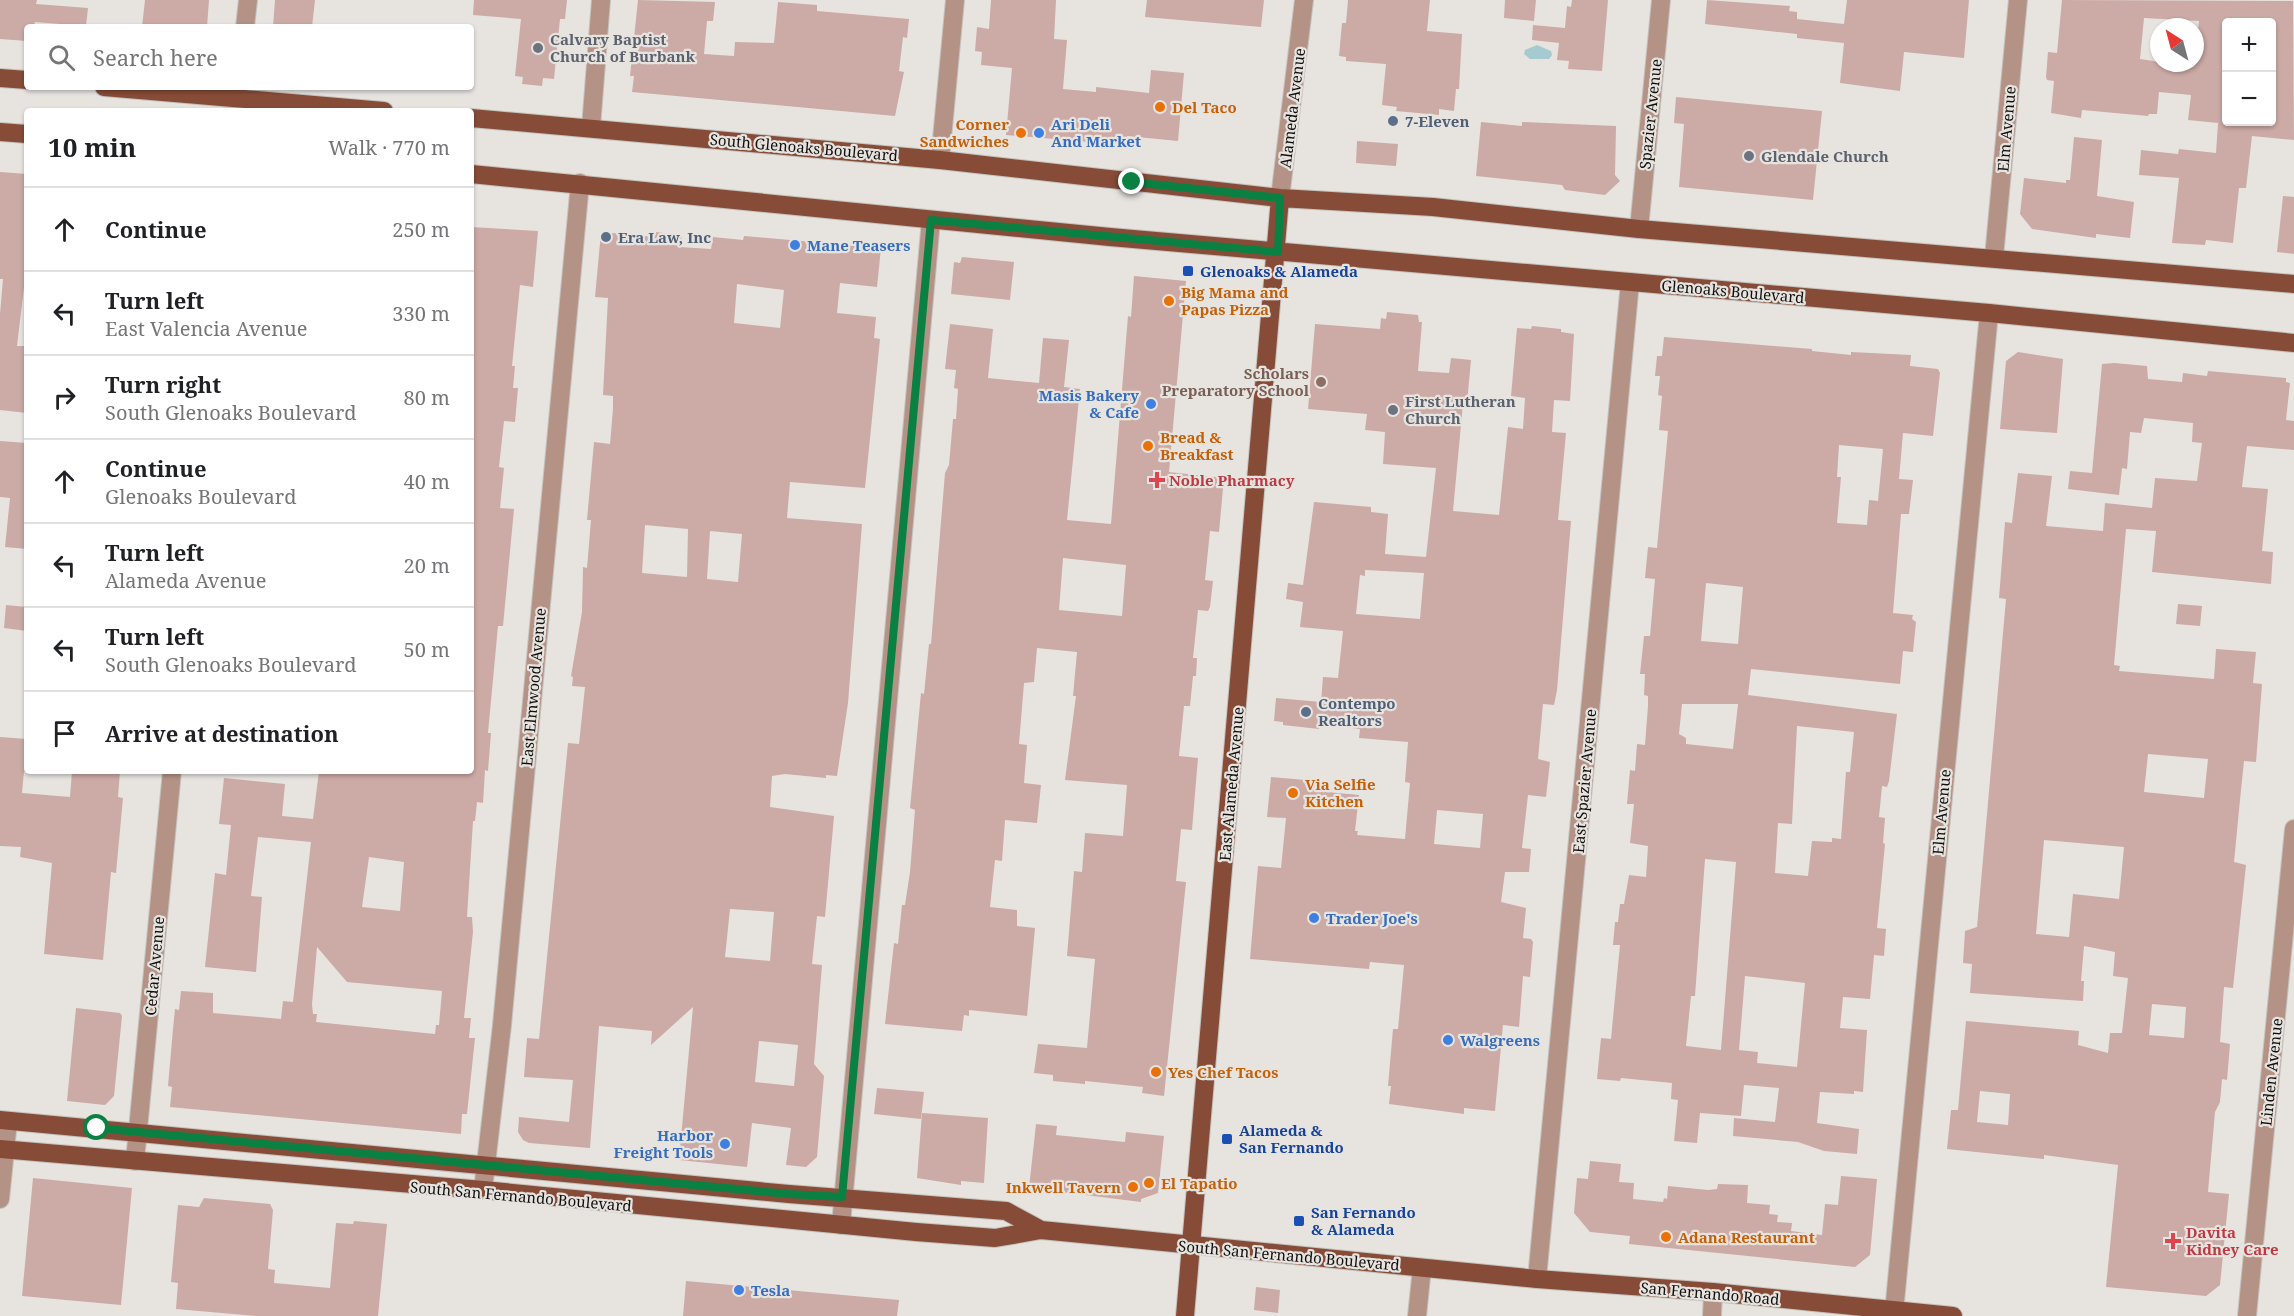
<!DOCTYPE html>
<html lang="en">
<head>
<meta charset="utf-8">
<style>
	:root { --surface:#fff; --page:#f2f2f2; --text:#202124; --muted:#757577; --line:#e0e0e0 }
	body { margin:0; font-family:"Noto Serif",serif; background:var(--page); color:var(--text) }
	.controls { position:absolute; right:18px; top:18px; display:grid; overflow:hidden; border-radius:6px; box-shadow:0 2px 4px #0004 }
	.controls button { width:54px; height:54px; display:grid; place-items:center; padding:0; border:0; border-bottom:2px solid var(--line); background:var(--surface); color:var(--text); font:30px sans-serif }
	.compass { position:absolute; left:2150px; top:18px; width:54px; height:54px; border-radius:50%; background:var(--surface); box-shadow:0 2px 4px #0004; rotate:324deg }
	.stop { position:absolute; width:18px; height:18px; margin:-14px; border:4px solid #0b8043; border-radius:50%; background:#fff }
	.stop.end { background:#0b8043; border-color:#fff; box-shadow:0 2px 6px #0008 }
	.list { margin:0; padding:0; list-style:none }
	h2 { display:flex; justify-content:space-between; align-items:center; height:78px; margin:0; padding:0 24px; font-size:26px }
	h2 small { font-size:20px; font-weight:400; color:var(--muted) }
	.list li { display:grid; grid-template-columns:39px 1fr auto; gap:18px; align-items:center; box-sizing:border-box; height:84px; padding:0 24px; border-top:2px solid var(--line) }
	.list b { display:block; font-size:22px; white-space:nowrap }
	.list p { margin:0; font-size:20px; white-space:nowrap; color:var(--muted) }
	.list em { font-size:20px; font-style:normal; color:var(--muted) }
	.icon { flex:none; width:33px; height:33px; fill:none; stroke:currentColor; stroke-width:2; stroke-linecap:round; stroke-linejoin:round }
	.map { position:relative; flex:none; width:2294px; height:1316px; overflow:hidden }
	.search { position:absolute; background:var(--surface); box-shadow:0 2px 4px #0004; left:24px; top:24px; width:450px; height:66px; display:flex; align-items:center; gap:15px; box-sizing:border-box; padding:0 21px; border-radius:6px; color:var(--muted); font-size:22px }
	.panel { position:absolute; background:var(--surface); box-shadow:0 2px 4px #0004; left:24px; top:108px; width:450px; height:666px; border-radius:6px }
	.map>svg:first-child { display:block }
</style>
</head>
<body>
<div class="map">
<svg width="2294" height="1316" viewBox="0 0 2294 1316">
	<rect width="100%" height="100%" fill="#e7e4e0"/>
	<path fill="#a5cad0" d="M1537,45L1551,51L1552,55L1549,59H1530L1524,54L1525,50Z"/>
	<path fill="#ccaaa6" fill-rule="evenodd" d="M0,0H37L36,4L88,8L86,26L35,22L34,27H27V41L0,39Z
		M145,0H209L207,27H142Z
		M275,0H315L312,27H273Z
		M474,0H567L565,19H560L554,79L543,78L542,86L522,84L523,77L515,76L521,19L473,15Z
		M638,0L715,2L713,21H707L704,54L734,56L735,42L774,43L778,2L817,5V11L909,19L907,38L903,37L899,71L904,72L895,116L632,92L634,76H630Z
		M991,0H1056L1054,39L1067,40L1063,89L1096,92V87L1149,93L1151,70L1184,73L1178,141L1127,136L1126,145L1006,135L1012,68L981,65L982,52L975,51L977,27L989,29Z
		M1147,0H1264L1261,27L1145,17Z
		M1348,0H1430L1427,31L1462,34L1459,89H1456L1454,111L1439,109V115L1396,111L1397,107L1382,105L1386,64L1346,61V57L1339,56L1342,23H1346Z
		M1505,0H1536L1534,21L1504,18Z
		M1572,0H1608L1602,71L1568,69L1569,61L1557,60L1559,43L1532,40L1533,25L1565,28L1567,6L1571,7Z
		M1707,0L1790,6L1789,11L1797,12V19L1844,24L1847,0H1969L1964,58L1904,52L1900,91L1840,83L1844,43L1797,38V34L1705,24Z
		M2062,0L2293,1L2294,140L2252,136L2246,188H2239L2233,243L2206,240L2205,245L2172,243L2179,178L2139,175L2141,150L2178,154L2179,149L2216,153L2218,123L2188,120L2191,95L2159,92L2157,114H2149L2148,116L2082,110L2081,118L2051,113L2054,81L2047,80L2046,77L2048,52L2057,53ZM2144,18L2199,21L2194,67L2140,59ZM2230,19L2271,22V122H2226V22Z
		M1676,97L1822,111L1813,200L1679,187L1684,124L1674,123Z
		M1481,122L1522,126V122L1616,126L1615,175L1620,181L1605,195L1565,190L1562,185L1476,176Z
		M2074,137L2102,140L2097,196L2134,202L2130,238L2096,234V238L2032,229L2020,214L2024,178L2066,183V180H2070Z
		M1357,141L1398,144L1396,166L1356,163Z
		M0,172L27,174V262L17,346H27V413L0,410V314L3,279H0Z
		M2283,196L2294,197V254L2277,252Z
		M471,227L538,231L533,287L520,285L512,366H515L513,388H518L515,422L504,421L499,467L504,468L500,508L514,509L503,626H498L488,733H491L488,771L485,770L483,803L477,802L475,821H473L467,917H472L473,932L464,1018H471L469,1038H475L467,1114H462L461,1134L170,1107L172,1087L168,1086L173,1029L175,1009L179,1010L181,991L213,993V1013L281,1019L283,1001L293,1002L311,842L258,837L251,896L262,897L256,972L205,967L215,873L226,875L231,825L219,824L224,778L285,784L282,816L313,819L319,771H471ZM369,857L404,862L400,911L362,907ZM317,947L347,982L442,991L439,1025H436L435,1034L316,1022L317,1014H313L312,1004Z
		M601,232L654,237L655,232L682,235L680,247L711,249L713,237L743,240L744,236L881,248L877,287L840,283L837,313L876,317L874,338L880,339L865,488L790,482L787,518L862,524L848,703L837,776L826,775V778L785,774L772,776L770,807L834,816L825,917L817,916L812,964L822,965L814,1064L824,1076L817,1157L806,1167L786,1165L791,1128L752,1123L747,1167L679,1160L693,1007L651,1045L652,1031L599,1026L590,1148L529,1143L523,1140L518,1132L519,1117L569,1122L573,1080L524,1077L527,1038L539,1039L568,743L579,744L585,687L572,686L573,677L571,676L582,612L583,567L587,568L591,520H587L594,442L610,444L613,409V396L603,395L608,298L595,297ZM737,284L784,290L780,328L734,323ZM645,525L688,529L687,577L642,573ZM710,531L742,534L738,582L707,579ZM730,909L774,912L770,961L725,957ZM759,1041L798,1045L794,1086L755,1082Z
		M962,257L1014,262L1010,300L951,294L954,262L960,263Z
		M1134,276L1186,281L1169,472L1224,478L1219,532L1210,531L1205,580L1213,581L1210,607L1208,611L1198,610L1193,658H1197L1196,676H1193L1190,706H1184L1179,756L1198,758L1192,830L1181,829L1176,881L1186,882L1164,1096L1142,1093L1143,1087L1085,1081V1084L1053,1081V1075L1034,1073L1038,1044L1087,1048L1095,959L1067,956L1074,871L1082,872L1085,833L1123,836L1127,785L1065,780L1076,696H1073L1077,652L1037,648L1034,682L1024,683L1019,744L1027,745L1024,783L1041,785L1037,823L1005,820L1002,861L995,860L990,907L1017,910V926L1035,928L1027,1016L969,1010V1016L964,1015L962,1031L885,1024L894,943L898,944L902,905H905L910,872L915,810L910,808L921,693L924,694L929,644H931L945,473L949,465L953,419H956L958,389L954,388L956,370L945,369L950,324L993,329L988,378L1039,383L1043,338L1069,340L1064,387L1080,389L1067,520L1111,524L1128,316L1131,317ZM1063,558L1126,565L1122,616L1059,610Z
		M1387,312L1418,315L1419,322H1422L1418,371L1449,373L1451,358L1471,360L1467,403H1463L1453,511L1499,515L1508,427L1523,429L1525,398L1511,396L1517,328L1531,329L1532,326L1561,329V332L1574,334L1570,401L1554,400L1552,432L1566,433L1558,520L1571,521L1557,690L1554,705L1543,704L1538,759L1550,762L1546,797L1528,795L1522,848L1531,849L1529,872H1505L1501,902L1526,908L1523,938L1531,939L1533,942L1530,977L1523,976L1519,1027L1503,1025L1495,1111L1464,1108V1114L1389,1104L1391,1086H1388L1393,1029H1398L1404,965L1370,962L1369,969L1250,959L1258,866L1281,868L1286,818L1267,817L1271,777L1317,781L1316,791L1359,795L1355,831H1358L1357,835L1405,839L1410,783L1405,782L1408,742L1359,738L1360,729L1329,725L1320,726L1319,729L1283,725V722L1274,721L1276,698L1321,702L1323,677L1338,678L1343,631L1300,627L1303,602L1286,599L1288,583L1303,585L1314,502L1371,507V512L1388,514L1385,554L1426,557L1436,468L1383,464L1385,432L1365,430L1367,414L1308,409L1315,324L1380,329L1381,318L1386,319ZM1365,570L1424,573L1420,619L1356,614L1360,575L1365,576ZM1437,810L1483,814L1480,848L1434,844Z
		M1664,337L1812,349V351L1851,355V352L1911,355L1910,366L1938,369L1940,373L1933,436L1903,433L1899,479L1913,480L1909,514H1901L1893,613L1913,615L1912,619L1916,622L1913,652L1903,651L1900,684L1751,669L1748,695L1897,714L1889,781L1887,787L1882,786L1879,817L1885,818L1883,843L1885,844L1877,928L1886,929L1884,956L1874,955L1870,999L1843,997L1840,1028L1867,1030L1863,1092L1854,1091V1094L1820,1092L1817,1123L1859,1129L1857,1154L1824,1151L1798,1142L1733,1136L1734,1118L1775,1122L1779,1088L1744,1085L1741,1116L1700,1113L1697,1143L1674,1141L1678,1100L1671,1099L1672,1083L1621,1078L1620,1081L1597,1079L1601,1038L1611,1039L1620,945H1613L1615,922H1618L1620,904H1624L1629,875L1646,877L1648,846L1630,843L1634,804H1627L1630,770L1635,771L1637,744L1645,745L1648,706V696L1644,695L1645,674H1640L1644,636H1650L1655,579L1645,578L1648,547L1657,548L1668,431L1659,430L1662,396L1658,395L1660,376H1655L1657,356H1662ZM1839,445L1883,449L1878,501L1869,500L1867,525L1837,523L1841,477H1837ZM1706,583L1743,587L1738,644L1701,641ZM1682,704H1738L1733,749L1686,744V738L1679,734ZM1797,726L1854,732L1850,772H1846L1841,839L1832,838V842L1812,841L1808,876L1775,873L1778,823L1792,824ZM1705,859L1736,862L1721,1050L1686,1046L1691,996H1695ZM1745,976L1805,983L1797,1067L1757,1063L1758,1052L1739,1050Z
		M2018,352L2063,359L2057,433L2000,429L2006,361Z
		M2114,363L2147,366L2148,379L2182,382L2183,373L2207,376L2208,371L2286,378V382L2290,383L2286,420L2294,421V450L2247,446L2242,487L2268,489L2262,551L2273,552L2271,584L2152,572L2156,531L2126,529L2114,665L2120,666L2119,671L2214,679L2216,649L2256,652L2253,683L2262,684L2256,762L2244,761L2240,800L2234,862L2246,865L2233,988L2224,987L2220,1042L2230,1044L2227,1080L2222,1079L2220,1102L2215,1112L2208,1192L2229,1194L2220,1285L2206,1296L2106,1287L2118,1165L2044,1155V1159L1947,1149L1951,1110H1958L1966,1021L2079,1031L2078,1045L2108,1053L2110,1033H2122L2128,978L2113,976L2115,952L2084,946L2081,981H2084L2083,1001L1970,993L1972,964L1963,963L1965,931L1977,927L2006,599L1999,598L2005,522L2012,523L2018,473L2052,476L2046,526L2103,531L2105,503L2152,508L2155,478L2197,481L2202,443L2192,442L2193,423L2144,418L2141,433L2130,432L2127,469L2122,468L2119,495L2068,489L2070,471L2092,473L2102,364ZM2148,754L2208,759L2204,798L2144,792ZM2044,840L2124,847L2119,899L2073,894L2069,937L2036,934ZM2152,1004L2186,1007L2184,1038L2149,1035ZM1980,1091L2010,1094L2008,1125L1977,1122Z
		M0,441L27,443V549L5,547L10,498L0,497Z
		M2178,604L2202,606L2200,626L2176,624Z
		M6,605L27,607V631L4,628Z
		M0,737L27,739L22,793L70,797L72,771H120L118,797L123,798L116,873L111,872L103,960L44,954L52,863L20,857L21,847L0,846Z
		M76,1008L120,1013L122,1016L114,1096L105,1105L67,1101Z
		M877,1088L924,1092L921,1119L874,1114Z
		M922,1113L988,1118L984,1183L961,1181V1185L917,1178Z
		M1036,1124L1057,1126L1056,1135L1125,1142L1126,1132L1164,1136L1158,1193L1141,1199V1202L1029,1188Z
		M1590,1161L1621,1164L1619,1182L1634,1183L1633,1199L1663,1202L1664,1198L1667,1199L1668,1186L1708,1190L1717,1189L1718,1184L1748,1185L1747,1203L1770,1205L1769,1214L1778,1215L1777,1222L1792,1223L1791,1231L1822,1235L1825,1204L1838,1205L1841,1176L1877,1179L1870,1255L1855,1267L1629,1244L1630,1236L1590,1232L1574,1213L1577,1178L1588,1179Z
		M33,1178L132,1188L121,1305L22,1296Z
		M204,1198L270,1204L273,1210L268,1269L275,1270L274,1283L330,1288L336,1223L353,1224L354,1221L387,1224L378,1316H256L176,1309L178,1283L171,1282L178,1205L199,1207Z
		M686,1281L899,1300L897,1316H683Z
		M1256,1287L1280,1290L1278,1313L1254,1310Z"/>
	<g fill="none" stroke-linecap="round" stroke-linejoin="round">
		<g stroke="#c5c2be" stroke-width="20">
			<path id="minor" d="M245,27L248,0
				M591,127L601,0
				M940,160L955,0
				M1280,198L1304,0
				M1639,229L1661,0
				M1994,257L2018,0
				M135,1161L172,771
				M483,1190L502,1025L580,183
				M0,1199L8,1121
				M841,1225L931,220
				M1537,1279L1630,282
				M1894,1312L1989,313
				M1417,1316L1422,1268
				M1712,1316L1713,1292
				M2247,1316L2294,829"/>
		</g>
		<g stroke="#c5c2be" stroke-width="20">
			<path id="major" d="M0,78L27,80
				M104,87L384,111
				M471,118L940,160L1280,198L1433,207L1639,229L2294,284
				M0,132L27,134
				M471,174L1110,237L1989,313L2294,343
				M0,1120L789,1194L1006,1211L1041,1230
				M0,1149L483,1190L916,1232L995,1238L1041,1230L1537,1279L1713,1292L1953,1316
				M1185,1316L1280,198"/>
		</g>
		<use href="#minor" stroke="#b49286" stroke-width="18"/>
		<use href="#major" stroke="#864c38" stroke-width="18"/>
	</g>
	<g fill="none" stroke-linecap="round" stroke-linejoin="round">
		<path stroke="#0b8043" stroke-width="8" d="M97,1128L789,1194L842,1197L931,220L1278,252L1280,198L1132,182"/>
	</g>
	<g fill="#6b7280" stroke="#e7e4e0" stroke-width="2">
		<circle cx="538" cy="48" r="6"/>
		<circle cx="1749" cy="156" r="6"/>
		<circle cx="1393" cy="410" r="6"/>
	</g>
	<g fill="#e8710a" stroke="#e7e4e0" stroke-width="2">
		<circle cx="1160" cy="107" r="6"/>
		<circle cx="1021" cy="133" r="6"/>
		<circle cx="1169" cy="301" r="6"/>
		<circle cx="1148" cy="446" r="6"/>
		<circle cx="1293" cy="793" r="6"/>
		<circle cx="1156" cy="1072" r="6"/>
		<circle cx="1149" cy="1183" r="6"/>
		<circle cx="1133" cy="1187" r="6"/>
		<circle cx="1666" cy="1237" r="6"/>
	</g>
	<g fill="#5c6f8a" stroke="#e7e4e0" stroke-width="2">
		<circle cx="1393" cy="121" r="6"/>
		<circle cx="606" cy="237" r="6"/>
		<circle cx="1306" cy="712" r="6"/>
	</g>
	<g fill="#3f7fe0" stroke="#e7e4e0" stroke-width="2">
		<circle cx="1039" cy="133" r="6"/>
		<circle cx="795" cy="245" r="6"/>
		<circle cx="1151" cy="404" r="6"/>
		<circle cx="1314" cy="918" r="6"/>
		<circle cx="1448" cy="1040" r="6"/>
		<circle cx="725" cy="1144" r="6"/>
		<circle cx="739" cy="1290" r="6"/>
	</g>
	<g fill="#1a4fb4" stroke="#e7e4e0" stroke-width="2">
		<rect x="1182" y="265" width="12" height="12" rx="3"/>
		<rect x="1221" y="1133" width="12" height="12" rx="3"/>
		<rect x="1293" y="1215" width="12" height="12" rx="3"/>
	</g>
	<circle fill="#8d6e63" stroke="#e7e4e0" stroke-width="2" cx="1321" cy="382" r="6"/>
	<g fill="#e0444e" stroke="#e7e4e0" stroke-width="2">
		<path d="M1154 471h6v6h6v6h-6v6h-6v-6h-6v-6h6z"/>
		<path d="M2170 1232h6v6h6v6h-6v6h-6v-6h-6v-6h6z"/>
	</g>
	<g text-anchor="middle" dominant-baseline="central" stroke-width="4.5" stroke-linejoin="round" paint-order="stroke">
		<g font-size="15" font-weight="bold" fill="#5b616d" stroke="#e7e4e0" text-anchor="start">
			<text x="550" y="39">Calvary Baptist<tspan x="550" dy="17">Church of Burbank</tspan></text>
			<text x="1761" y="156">Glendale Church</text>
			<text x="1405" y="401">First Lutheran<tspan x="1405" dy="17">Church</tspan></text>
		</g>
		<g font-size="15" font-weight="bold" fill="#c56008" stroke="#e7e4e0" text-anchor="start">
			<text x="1172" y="107">Del Taco</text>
			<text x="1009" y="124" text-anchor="end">Corner<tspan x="1009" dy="17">Sandwiches</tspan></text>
			<text x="1181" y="292">Big Mama and<tspan x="1181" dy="17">Papas Pizza</tspan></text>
			<text x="1160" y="437">Bread &amp;<tspan x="1160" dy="17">Breakfast</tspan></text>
			<text x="1305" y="784">Via Selfie<tspan x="1305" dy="17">Kitchen</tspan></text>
			<text x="1168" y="1072">Yes Chef Tacos</text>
			<text x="1161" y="1183">El Tapatio</text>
			<text x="1121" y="1187" text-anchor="end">Inkwell Tavern</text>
			<text x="1678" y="1237">Adana Restaurant</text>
		</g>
		<g font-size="15" fill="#100f0d" stroke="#e7e4e0">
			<text transform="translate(1292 108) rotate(-83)">Alameda Avenue</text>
			<text transform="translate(1650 114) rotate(-84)">Spazier Avenue</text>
			<text transform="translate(2006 129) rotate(-85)">Elm Avenue</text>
			<text transform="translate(804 147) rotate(5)">South Glenoaks Boulevard</text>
			<text transform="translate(1733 291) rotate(5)">Glenoaks Boulevard</text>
			<text transform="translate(533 687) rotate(-85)">East Elmwood Avenue</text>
			<text transform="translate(1584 781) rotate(-85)">East Spazier Avenue</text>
			<text transform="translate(1231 784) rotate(-85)">East Alameda Avenue</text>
			<text transform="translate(1941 812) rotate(-85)">Elm Avenue</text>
			<text transform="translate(154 966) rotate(-85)">Cedar Avenue</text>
			<text transform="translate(2271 1072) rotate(-84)">Linden Avenue</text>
			<text transform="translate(521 1196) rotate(5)">South San Fernando Boulevard</text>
			<text transform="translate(1289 1255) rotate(5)">South San Fernando Boulevard</text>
			<text transform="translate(1710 1293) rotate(5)">San Fernando Road</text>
		</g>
		<g font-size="15" font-weight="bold" fill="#4e5e75" stroke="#e7e4e0" text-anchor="start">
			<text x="1405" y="121">7-Eleven</text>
			<text x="618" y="237">Era Law, Inc</text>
			<text x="1318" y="703">Contempo<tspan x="1318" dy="17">Realtors</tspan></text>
		</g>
		<g font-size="15" font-weight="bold" fill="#366cbe" stroke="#e7e4e0" text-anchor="start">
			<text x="1051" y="124">Ari Deli<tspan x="1051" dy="17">And Market</tspan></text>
			<text x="807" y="245">Mane Teasers</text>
			<text x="1139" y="395" text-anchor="end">Masis Bakery<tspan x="1139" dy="17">&amp; Cafe</tspan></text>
			<text x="1326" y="918">Trader Joe's</text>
			<text x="1460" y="1040">Walgreens</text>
			<text x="713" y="1135" text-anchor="end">Harbor<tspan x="713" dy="17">Freight Tools</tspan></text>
			<text x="751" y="1290">Tesla</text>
		</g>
		<g font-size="15" font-weight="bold" fill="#164399" stroke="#e7e4e0" text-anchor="start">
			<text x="1200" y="271">Glenoaks &amp; Alameda</text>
			<text x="1239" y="1130">Alameda &amp;<tspan x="1239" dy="17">San Fernando</tspan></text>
			<text x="1311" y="1212">San Fernando<tspan x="1311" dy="17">&amp; Alameda</tspan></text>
		</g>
		<g font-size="15" font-weight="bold" fill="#785e54" stroke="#e7e4e0" text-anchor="end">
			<text x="1309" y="373">Scholars<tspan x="1309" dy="17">Preparatory School</tspan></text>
		</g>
		<g font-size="15" font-weight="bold" fill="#be3a42" stroke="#e7e4e0" text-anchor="start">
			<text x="1169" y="480">Noble Pharmacy</text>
			<text x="2186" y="1232">Davita<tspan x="2186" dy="17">Kidney Care</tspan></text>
		</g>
	</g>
</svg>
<div class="controls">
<button>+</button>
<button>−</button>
</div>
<svg class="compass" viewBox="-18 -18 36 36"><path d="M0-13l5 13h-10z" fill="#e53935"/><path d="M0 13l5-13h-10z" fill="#757577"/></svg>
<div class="stop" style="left:97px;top:1128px"></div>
<div class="stop end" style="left:1132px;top:182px"></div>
<div class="search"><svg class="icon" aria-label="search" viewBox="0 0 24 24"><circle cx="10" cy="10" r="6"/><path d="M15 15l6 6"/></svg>Search here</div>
<section class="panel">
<h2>10 min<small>Walk · 770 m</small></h2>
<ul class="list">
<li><svg class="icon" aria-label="ahead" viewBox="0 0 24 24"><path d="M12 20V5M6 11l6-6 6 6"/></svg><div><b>Continue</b></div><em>250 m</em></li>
<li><svg class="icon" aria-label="left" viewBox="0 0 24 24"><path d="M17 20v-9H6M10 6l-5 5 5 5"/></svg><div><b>Turn left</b><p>East Valencia Avenue</p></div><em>330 m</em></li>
<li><svg class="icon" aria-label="right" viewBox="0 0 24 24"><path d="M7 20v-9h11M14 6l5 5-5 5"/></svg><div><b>Turn right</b><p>South Glenoaks Boulevard</p></div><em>80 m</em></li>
<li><svg class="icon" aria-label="ahead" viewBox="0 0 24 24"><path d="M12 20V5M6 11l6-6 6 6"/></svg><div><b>Continue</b><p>Glenoaks Boulevard</p></div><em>40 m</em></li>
<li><svg class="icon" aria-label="left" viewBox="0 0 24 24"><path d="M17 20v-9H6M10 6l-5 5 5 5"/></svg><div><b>Turn left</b><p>Alameda Avenue</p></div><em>20 m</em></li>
<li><svg class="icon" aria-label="left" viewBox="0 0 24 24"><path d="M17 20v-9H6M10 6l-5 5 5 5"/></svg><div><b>Turn left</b><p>South Glenoaks Boulevard</p></div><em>50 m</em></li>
<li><svg class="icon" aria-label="arrive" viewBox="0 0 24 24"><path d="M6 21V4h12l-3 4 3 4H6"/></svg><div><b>Arrive at destination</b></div></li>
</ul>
</section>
</div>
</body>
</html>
